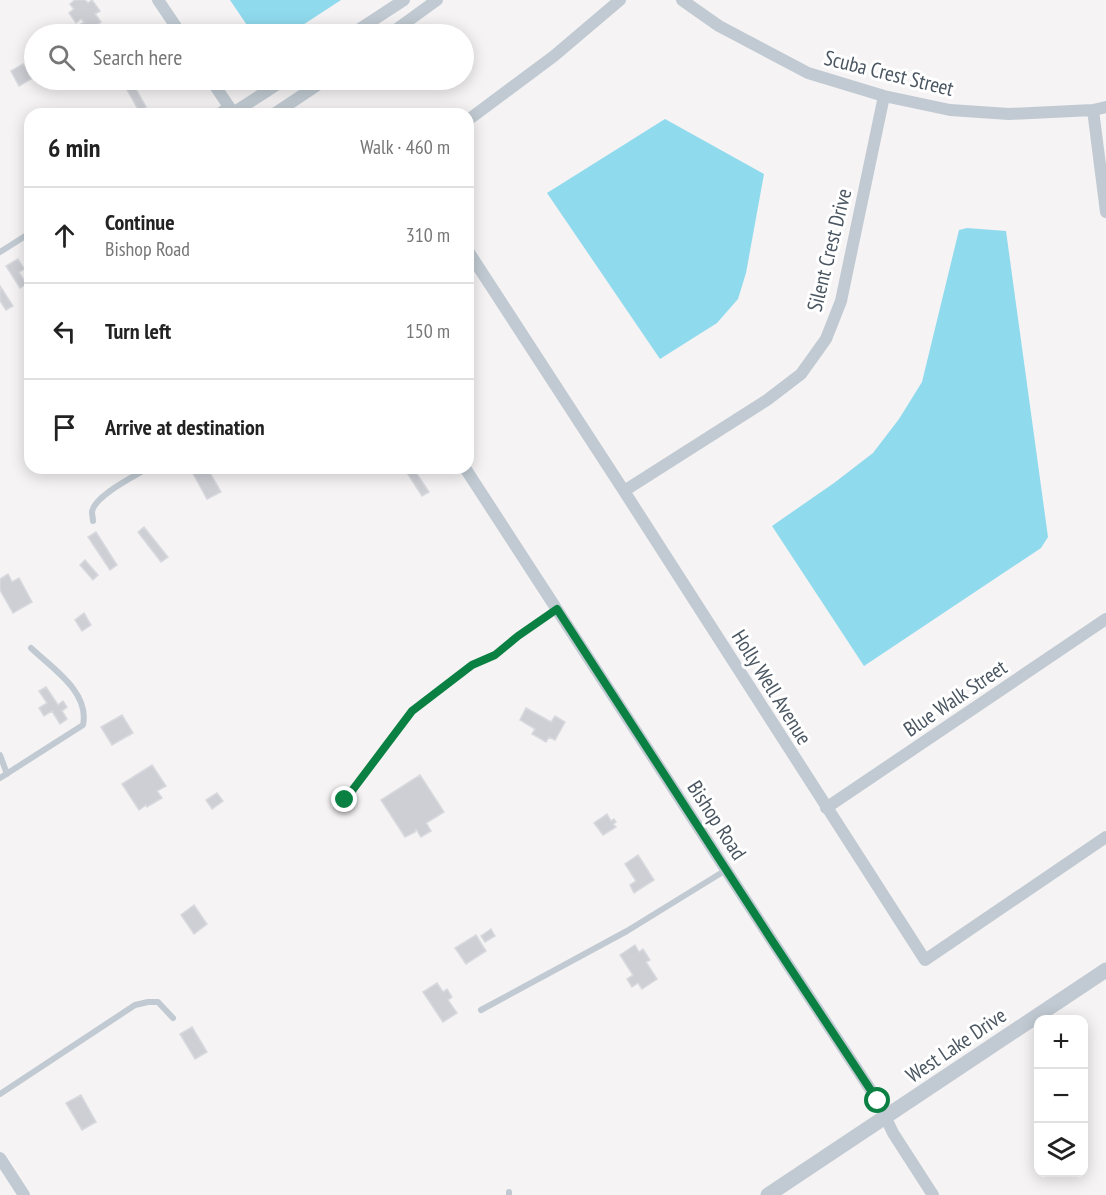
<!DOCTYPE html>
<html lang="en">
<head>
<meta charset="utf-8">
<style>
	:root { --surface:#fff; --page:#f2f2f2; --text:#222; --muted:#767676; --line:#e0e0e0 }
	body { margin:0; font-family:"PT Sans Narrow",sans-serif; background:var(--page); color:var(--text) }
	.controls { position:absolute; right:18px; bottom:18px; display:grid; overflow:hidden; border-radius:12px; box-shadow:0 3px 15px #0003 }
	.controls button { width:54px; height:54px; display:grid; place-items:center; padding:0; border:0; border-bottom:2px solid var(--line); background:var(--surface); color:var(--text); font:30px sans-serif }
	.stop { position:absolute; width:18px; height:18px; margin:-14px; border:4px solid #0b8043; border-radius:50%; background:#fff }
	.stop.end { background:#0b8043; border-color:#fff; box-shadow:0 2px 6px #0008 }
	.list { margin:0; padding:0; list-style:none }
	h2 { display:flex; justify-content:space-between; align-items:center; height:78px; margin:0; padding:0 24px; font-size:26px }
	h2 small { font-size:20px; font-weight:400; color:var(--muted) }
	.list li { display:grid; grid-template-columns:39px 1fr auto; gap:18px; align-items:center; box-sizing:border-box; height:96px; padding:0 24px; border-top:2px solid var(--line) }
	.list b { display:block; font-size:22px; white-space:nowrap }
	.list p { margin:0; font-size:20px; white-space:nowrap; color:var(--muted) }
	.list em { font-size:20px; font-style:normal; color:var(--muted) }
	.icon { flex:none; width:33px; height:33px; fill:none; stroke:currentColor; stroke-width:2; stroke-linecap:round; stroke-linejoin:round }
	.map { position:relative; flex:none; width:1106px; height:1195px; overflow:hidden }
	.search { position:absolute; background:var(--surface); box-shadow:0 3px 15px #0003; left:24px; top:24px; width:450px; height:66px; display:flex; align-items:center; gap:15px; box-sizing:border-box; padding:0 21px; border-radius:33px; color:var(--muted); font-size:22px }
	.panel { position:absolute; background:var(--surface); box-shadow:0 3px 15px #0003; left:24px; top:108px; width:450px; height:366px; border-radius:18px }
	.map>svg:first-child { display:block }
</style>
</head>
<body>
<div class="map">
<svg width="1106" height="1195" viewBox="0 0 1106 1195">
	<rect width="100%" height="100%" fill="#f5f3f3"/>
	<path fill="#90daee" d="M230,0H341L289,34H253Z
		M665,119L764,174L746,273L738,299L717,323L660,359L547,193Z
		M967,228L1006,231L1048,537L1041,548L864,666L772,526L834,483L873,453L899,419L922,382L959,230Z"/>
	<path fill="#cdcfd5" stroke="#d7d9de" stroke-width="1.5" d="M75,0H85L88,3L92,0L100,11L95,14L101,22L84,34L78,26L84,22L81,19L76,23L69,13L74,9L70,4Z
		M23,64L31,79L19,86L11,71Z
		M132,82L146,107L139,111L125,86Z
		M18,259L24,269L19,272L26,284L20,288L6,266Z
		M0,286L13,306L6,310L0,301Z
		M190,468H207L221,492L207,499Z
		M404,468H413L429,492L422,496Z
		M144,527L168,557L161,562L138,532Z
		M96,532L117,565L110,570L88,537Z
		M85,560L98,575L93,580L80,565Z
		M8,574L12,582L19,578L32,602L13,613L0,590V579Z
		M84,613L91,625L82,631L75,620Z
		M46,687L58,705L63,701L67,707L62,711L67,719L60,724L52,711L44,716L39,708L47,703L39,691Z
		M526,708L551,722L555,716L565,722L555,740L549,737L546,742L532,734L535,729L520,720Z
		M122,715L133,733L112,745L101,727Z
		M152,765L166,786L157,791L162,798L147,807L146,805L139,810L122,784Z
		M420,775L444,812L426,823L431,831L421,837L416,829L415,832L405,837L381,800Z
		M217,793L223,801L212,809L206,800Z
		M607,814L611,821L614,819L616,822L613,824L616,827L603,835L594,823Z
		M638,855L654,880L634,893L630,885L636,881L625,864Z
		M194,905L207,924L194,934L181,915Z
		M491,929L495,936L485,942L481,936Z
		M476,935L486,951L466,964L455,948Z
		M635,945L639,952L643,949L650,960L646,962L657,979L642,989L638,983L632,987L627,979L633,975L620,955Z
		M437,983L443,992L447,989L452,997L448,1000L457,1013L443,1022L423,992Z
		M192,1027L207,1052L195,1059L180,1034Z
		M81,1095L96,1122L82,1130L66,1103Z"/>
	<g fill="none" stroke-linecap="round" stroke-linejoin="round">
		<path stroke="#c1cad2" stroke-width="6" d="M214,114L227,105
			M0,252L30,233
			M93,521C93,518 92,515 92,512C94,496 135,476 148,468
			M0,755L7,774
			M0,778L83,725C90,692 52,668 31,648
			M346,799L412,711L472,665L495,655L518,636L557,609
			M481,1010L627,931L726,870
			M0,1094L135,1005L148,1002H158L173,1018
			M509,1195V1192"/>
		<path stroke="#c1cad2" stroke-width="12" d="M158,0L181,34
			M682,0L719,26L808,73L884,96L950,110L1009,114L1093,110L1106,107
			M352,34L404,0
			M390,34L437,0
			M211,80L234,114
			M1093,110L1106,212
			M233,113L284,80
			M274,114L325,80
			M468,120L554,56L620,0
			M468,251L624,491L925,960L1106,837
			M465,468L771,939L878,1101L893,1133L933,1195
			M624,491L767,400L801,374L826,339L841,301L884,96
			M826,808L1106,619
			M0,1158L24,1195"/>
		<path stroke="#c1cad2" stroke-width="15" d="M768,1195L1106,970"/>
	</g>
	<g fill="none" stroke-linecap="round" stroke-linejoin="round">
		<path stroke="#0b8043" stroke-width="8" d="M345,800L412,711L472,665L495,655L518,636L557,609L771,939L878,1101"/>
	</g>
	<g text-anchor="middle" dominant-baseline="central" stroke-width="6" stroke-linejoin="round" paint-order="stroke">
		<g font-size="21" fill="#4a5661" stroke="#fff">
			<text transform="translate(889 73) rotate(14)">Scuba Crest Street</text>
			<text transform="translate(829 250) rotate(-76)">Silent Crest Drive</text>
			<text transform="translate(772 687) rotate(58)">Holly Well Avenue</text>
			<text transform="translate(955 698) rotate(-34)">Blue Walk Street</text>
			<text transform="translate(717 820) rotate(57)">Bishop Road</text>
			<text transform="translate(956 1045) rotate(-34)">West Lake Drive</text>
		</g>
	</g>
</svg>
<div class="controls">
<button>+</button>
<button>−</button>
<button><svg class="icon" aria-label="layers" viewBox="0 0 24 24"><path d="M12 4l9 5-9 5-9-5zM3 14l9 5 9-5"/></svg></button>
</div>
<div class="stop" style="left:878px;top:1101px"></div>
<div class="stop end" style="left:345px;top:800px"></div>
<div class="search"><svg class="icon" aria-label="search" viewBox="0 0 24 24"><circle cx="10" cy="10" r="6"/><path d="M15 15l6 6"/></svg>Search here</div>
<section class="panel">
<h2>6 min<small>Walk · 460 m</small></h2>
<ul class="list">
<li><svg class="icon" aria-label="ahead" viewBox="0 0 24 24"><path d="M12 20V5M6 11l6-6 6 6"/></svg><div><b>Continue</b><p>Bishop Road</p></div><em>310 m</em></li>
<li><svg class="icon" aria-label="left" viewBox="0 0 24 24"><path d="M17 20v-9H6M10 6l-5 5 5 5"/></svg><div><b>Turn left</b></div><em>150 m</em></li>
<li><svg class="icon" aria-label="arrive" viewBox="0 0 24 24"><path d="M6 21V4h12l-3 4 3 4H6"/></svg><div><b>Arrive at destination</b></div></li>
</ul>
</section>
</div>
</body>
</html>
